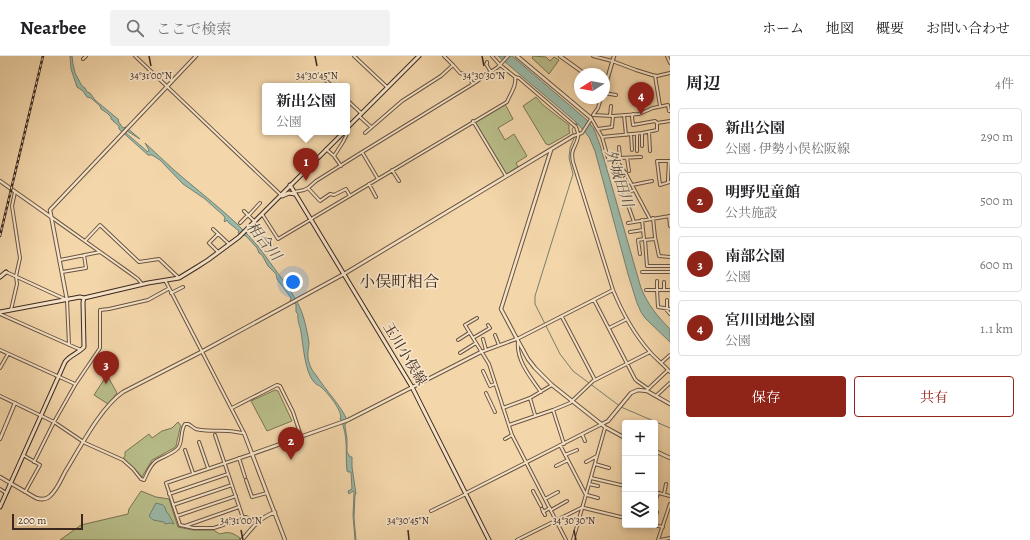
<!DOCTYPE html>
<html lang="ja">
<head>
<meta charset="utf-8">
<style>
	:root { --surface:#fff; --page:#f2f2f2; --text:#202124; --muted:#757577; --line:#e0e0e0; --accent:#8f2418 }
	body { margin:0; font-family:Alegreya,"Noto Serif JP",serif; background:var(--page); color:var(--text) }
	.controls { position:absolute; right:12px; bottom:12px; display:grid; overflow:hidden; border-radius:4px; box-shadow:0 2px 6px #0003 }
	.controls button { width:36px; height:36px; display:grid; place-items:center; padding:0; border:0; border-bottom:1px solid var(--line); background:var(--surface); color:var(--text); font:20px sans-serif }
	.compass { position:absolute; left:574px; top:12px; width:36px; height:36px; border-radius:50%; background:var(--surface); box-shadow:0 2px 6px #0003; rotate:259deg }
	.scale { position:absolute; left:12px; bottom:10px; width:71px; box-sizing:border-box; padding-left:4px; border:2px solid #3b281f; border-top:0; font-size:11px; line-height:14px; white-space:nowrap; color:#3b281f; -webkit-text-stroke:3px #f7e4c8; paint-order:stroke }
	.you { position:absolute; left:293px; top:226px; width:14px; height:14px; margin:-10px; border:3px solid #fff; border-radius:50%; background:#1a73e8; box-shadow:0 0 0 6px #1a73e833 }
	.badge { display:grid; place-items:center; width:26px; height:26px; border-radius:50%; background:var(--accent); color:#fff; font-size:13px; font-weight:700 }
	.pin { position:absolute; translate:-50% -33px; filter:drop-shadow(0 1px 2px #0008) }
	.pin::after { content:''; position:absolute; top:21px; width:14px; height:12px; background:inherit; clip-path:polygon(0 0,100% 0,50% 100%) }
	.popup { position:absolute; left:262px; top:27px; width:88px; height:52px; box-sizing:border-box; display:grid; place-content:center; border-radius:4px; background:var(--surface); filter:drop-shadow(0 1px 3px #0005); font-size:13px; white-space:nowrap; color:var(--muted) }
	.popup b { font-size:15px; color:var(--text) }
	.popup::after { content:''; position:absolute; left:50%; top:100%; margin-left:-8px; border:8px solid transparent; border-top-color:var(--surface) }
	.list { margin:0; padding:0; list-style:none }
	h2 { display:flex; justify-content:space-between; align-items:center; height:52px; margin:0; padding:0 16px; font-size:17px }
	h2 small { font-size:13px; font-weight:400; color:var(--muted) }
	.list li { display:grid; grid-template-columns:26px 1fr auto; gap:12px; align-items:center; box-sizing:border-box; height:56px; margin:0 8px 8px; padding:0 8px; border:1px solid var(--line); border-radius:4px }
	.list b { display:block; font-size:15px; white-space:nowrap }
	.list p { margin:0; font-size:13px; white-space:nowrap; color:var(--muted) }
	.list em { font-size:13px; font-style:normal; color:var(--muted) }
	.actions { display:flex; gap:8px; padding:12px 16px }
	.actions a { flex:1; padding:9px 0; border:1px solid var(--accent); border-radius:4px; text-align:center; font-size:14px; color:var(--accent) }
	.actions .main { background:var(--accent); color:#fff }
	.icon { flex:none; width:22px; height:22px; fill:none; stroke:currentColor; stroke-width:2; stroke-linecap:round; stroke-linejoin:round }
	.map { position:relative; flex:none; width:670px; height:484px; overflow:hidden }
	header { display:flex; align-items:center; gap:24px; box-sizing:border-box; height:56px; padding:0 20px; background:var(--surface); border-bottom:1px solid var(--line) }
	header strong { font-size:19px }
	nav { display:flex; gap:22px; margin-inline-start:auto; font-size:14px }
	.search { width:280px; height:36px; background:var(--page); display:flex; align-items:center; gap:10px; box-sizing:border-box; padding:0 14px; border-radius:4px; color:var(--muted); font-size:15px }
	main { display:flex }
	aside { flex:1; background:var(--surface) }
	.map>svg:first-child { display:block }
</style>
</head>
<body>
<header>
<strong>Nearbee</strong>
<div class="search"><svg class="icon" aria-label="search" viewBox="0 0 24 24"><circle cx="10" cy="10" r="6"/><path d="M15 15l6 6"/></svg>ここで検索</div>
<nav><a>ホーム</a><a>地図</a><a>概要</a><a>お問い合わせ</a></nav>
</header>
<main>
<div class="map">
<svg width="670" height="484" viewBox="0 0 670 484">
	<rect width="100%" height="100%" fill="#f3d6aa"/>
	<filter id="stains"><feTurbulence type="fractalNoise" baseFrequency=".005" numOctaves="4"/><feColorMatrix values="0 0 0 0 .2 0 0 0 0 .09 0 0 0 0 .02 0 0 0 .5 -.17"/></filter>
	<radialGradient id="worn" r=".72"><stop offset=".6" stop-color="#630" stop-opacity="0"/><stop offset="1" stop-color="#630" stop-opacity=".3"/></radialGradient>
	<path fill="#b8be8a" stroke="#7a7354" d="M533,0L546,1L550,5L554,1L559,4L549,18L532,2Z
		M536,41L543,49L569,69V74L570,77L549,89L546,88L523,50Z
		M505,48L513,63L498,72L505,84L514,78L527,100L516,107L518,111L507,118H506L475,66Z
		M107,319L117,337L108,348L94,339Z
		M275,334L278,335L292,365L267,375L251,345Z
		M178,366L181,370L180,372L176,390L174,392L152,404L142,421L134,412L123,403L125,400V396L149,378L152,382L162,375L172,372Z
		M141,435L156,441L169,443L178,471L193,474H213L220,478C229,475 233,477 240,482L239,484H60L81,469L128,458L129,453Z"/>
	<path fill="#9bb9a8" stroke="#757f71" d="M70,0H72L73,8L75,17L82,30L85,32L87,36L90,37L95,44L119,64L118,65L123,72L126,71L140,83L127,75L126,77L148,96L149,94L145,87C155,96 164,105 174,114C207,143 245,169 269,205C281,222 299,243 304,263C306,271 308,279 309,287C309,291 308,293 308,296C307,304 311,314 316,319C326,335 341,349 348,366L345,368V370L347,383V396L350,401H352V411L356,438L355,439L354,462L356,484H355L353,459L354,436L353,435L349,438L348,435L352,433L351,416H348L347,415C345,395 349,381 340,362H341C341,353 328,337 321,331C319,329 316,329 314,326C305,317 303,288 301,276C300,270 297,264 298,258L296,256V248L290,245L291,242L277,223L276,218L268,210L262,199L259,197L257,192L246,180L238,177L239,175L229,167L227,164L225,166L224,165L225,162L224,160L205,143L183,128L160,104L152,99H148L119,73V70L113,65V64L111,63V61L107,57L101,53L100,50L91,42L87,41L83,35L77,31L71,13Z
		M498,0H512L587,64L594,73L600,89L641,232C648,249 658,261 670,273V286L645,262L641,256L637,247L628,218L595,95L589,81L578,68L577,69L576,68V66Z
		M156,447L163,449L165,451L166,455L169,459L174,468L170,467L165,468L164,466L153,464L149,460Z"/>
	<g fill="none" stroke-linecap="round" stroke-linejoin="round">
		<path stroke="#757f71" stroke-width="1" d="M577,67L572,73L574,82L570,92L569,102L573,118L535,240V248L560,298L573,315L621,351L670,372"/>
		<g stroke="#695442" stroke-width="4">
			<path id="minor" d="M135,0L281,139
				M354,0L387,31
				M593,0L612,5L636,14L652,19L657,20L670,17
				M667,0L670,7
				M83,3L86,0
				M487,6V8H486L491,16
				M453,9L460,17L467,19L473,28
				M655,20L660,50
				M322,21L332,30
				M515,21L519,22L576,71C577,74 579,78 578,81C576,92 570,92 573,106L613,234C622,256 634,278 650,296C656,303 664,309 670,316
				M604,37L616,39
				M347,44L361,57
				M633,58L632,61L633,69L655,65L657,67
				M593,59L613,60L639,58L653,52L668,49L669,55H670
				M593,59L598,52L601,42
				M624,59L626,79
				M359,60L371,71
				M610,60L611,50
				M591,62L602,81L608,102H615L626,118L650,163
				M473,65L506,120
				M598,73L612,71L613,60
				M649,76L650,95
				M365,77L402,45L441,20L453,9L444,0
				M642,77V90
				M631,78L632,94
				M637,78V95
				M573,80L582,77L591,63
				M602,81L642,77L657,74V67L670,65
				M326,93L334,100L341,110
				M362,96L378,123
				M334,100L343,86L346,80L347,76
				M615,102H620L619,91
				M620,102L641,101
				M627,102L629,115
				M670,105H657L660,129L670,126
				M392,114L399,125
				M668,126V123L669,105
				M369,128L376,141
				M632,129L652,125
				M618,130L630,126
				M308,132L320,145L330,138L334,139L346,133L350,140
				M634,134L624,138L634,166
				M294,136L304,134L308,132L316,125L359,98L473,28L498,11L508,0
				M244,155L254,165
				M262,158L278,183L310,164
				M669,160L670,170
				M51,161L127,215L138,223L142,228
				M653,162L655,181L659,200L670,201
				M311,163L507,46C510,38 517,30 515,21L499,8L492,0
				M240,167L247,160L249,159L260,147
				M628,167L670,160
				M213,173L229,188
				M630,176L643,174
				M218,178L209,187L218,196
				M655,183L645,184L647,210H670
				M85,185L100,169L139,206L159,203L179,222
				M640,198L638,184L644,183L642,164
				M60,204L100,196
				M6,216L67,244L69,289
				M62,216L86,212L84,199
				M642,216H670
				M657,225V234
				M664,226V234
				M646,234H670
				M657,234L658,251L670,253
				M171,237L183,231
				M594,244L635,323L637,325L647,332
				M665,252L670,258
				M667,252V244
				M11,254L17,228L16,220L20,202L12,150L15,136
				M0,258L81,294
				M562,261L595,324
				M477,262L465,269L489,308L512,379L566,484
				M609,272L627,263
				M495,279L499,289
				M473,282L490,272L488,269
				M483,283L486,294
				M458,284L469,277
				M518,286C516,304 531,322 541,336
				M0,294L75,328
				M481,296L519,282L613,234
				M460,297L476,287
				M661,307L670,299
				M0,312L8,298
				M483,315L490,330L495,328
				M647,334L668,314
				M486,337L495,356
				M0,340L54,366L85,387L123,404L133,413L141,423L144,424C147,418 150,409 156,405C162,401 173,398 178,392C183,386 180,375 185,368H188C191,369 193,372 196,373C206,376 218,374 228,375C234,375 238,377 244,377L165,224
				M656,340L670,327
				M530,342L535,359
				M232,352L277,329L280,330L293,356L301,380
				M503,352L530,342L552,329
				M553,354L564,388
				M509,369L553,354L570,347L593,325L650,296
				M582,378L585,385
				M215,379L243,462
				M505,383L512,379
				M199,386L208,412
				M560,389L586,439
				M185,394L193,417
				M252,398L166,427L180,469L194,472H214L246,461L258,466
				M23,399L40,409L25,436
				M565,399L577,394
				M239,402L245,421
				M34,406L54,366L75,329L100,292V254L109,253L148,244L168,233
				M586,406L597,400
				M595,408L609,412
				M556,410L568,404
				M591,422L625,430
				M246,424L252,441L267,437
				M589,428L598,430
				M0,433L6,437
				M533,435L541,450
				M655,436L670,440
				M466,437L602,368
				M169,438L228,418
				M664,438L666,428
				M587,439L598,442
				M545,443L558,436
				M655,446L658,437
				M173,449L232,429
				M583,451L584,452L625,462
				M542,453L545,459
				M551,454L567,445
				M431,455L466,438
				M543,456L550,452
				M177,460L236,440
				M655,461L657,456
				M653,469L663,471
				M185,470L239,451
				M517,484L583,451
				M573,484L605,372
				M658,484L670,448
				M660,484L670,482"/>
		</g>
		<g stroke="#695442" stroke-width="4.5">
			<path id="tertiary" d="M517,0L591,62
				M560,0L585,18
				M604,30L607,24L614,0
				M551,94L501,253L517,283L528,303L535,312L552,329L605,371L625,382
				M0,125L51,161
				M67,244L50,154L196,0
				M602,368L608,365L631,337L638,334L647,335L670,348
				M244,377L285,484
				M0,383L15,347
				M655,395L670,402
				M252,398L348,364L481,296
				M0,421L36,442C42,444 46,444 50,440C57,434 61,424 65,416C80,392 100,352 123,336L201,296L344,218L573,80
				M242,484C252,472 259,462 275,456"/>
		</g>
		<g stroke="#3b281f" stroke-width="5">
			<path id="secondary" d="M347,72L419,0
				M290,129L412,331L489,484
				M282,140L289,137L295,138
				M0,221L6,216
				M0,256L80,241L84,242L148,227L179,222L197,211L208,204L239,181L344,76
				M0,451L65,306C70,299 79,297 84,291L83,246L84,242"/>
		</g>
		<use href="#minor" stroke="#f7e4c8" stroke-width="2"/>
		<use href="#tertiary" stroke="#f7e4c8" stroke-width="2.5"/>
		<use href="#secondary" stroke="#f7e4c8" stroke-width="3"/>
		<g stroke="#3b281f" stroke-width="2.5">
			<path id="rail" d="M0,180L43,0"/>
		</g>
		<use href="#rail" stroke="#f7e4c8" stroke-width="1" stroke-dasharray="3" stroke-linecap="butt"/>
	</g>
	<path fill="none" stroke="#3b281f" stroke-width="1.5" d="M149,0L151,10M315,0L317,10M482,0L484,10M241,474L243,484M408,474L409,484M574,474L576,484"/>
	<g text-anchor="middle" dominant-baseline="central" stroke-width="3.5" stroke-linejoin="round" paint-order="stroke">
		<g font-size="14" fill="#3b281f" stroke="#f7e4c8">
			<text transform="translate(405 298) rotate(59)">玉川小俣線</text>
		</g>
		<g font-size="15" font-style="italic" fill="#534c41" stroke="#f7e4c8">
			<text transform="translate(619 122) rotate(72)">外城田川</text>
			<text transform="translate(264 185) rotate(51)">相合川</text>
		</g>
		<g font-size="16" fill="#3b281f" stroke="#f7e4c8">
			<text x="399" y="226">小俣町相合</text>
		</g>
	</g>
	<g font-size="10" text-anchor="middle" fill="#3b281f" stroke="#f7e4c8" stroke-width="3.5" stroke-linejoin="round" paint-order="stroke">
		<text x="151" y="23">34°31'00"N</text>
		<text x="317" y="23">34°30'45"N</text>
		<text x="484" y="23">34°30'30"N</text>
		<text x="241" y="468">34°31'00"N</text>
		<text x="408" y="468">34°30'45"N</text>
		<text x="574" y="468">34°30'30"N</text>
	</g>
	<rect width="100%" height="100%" filter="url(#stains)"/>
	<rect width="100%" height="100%" fill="url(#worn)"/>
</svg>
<div class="controls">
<button>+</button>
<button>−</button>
<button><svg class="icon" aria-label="layers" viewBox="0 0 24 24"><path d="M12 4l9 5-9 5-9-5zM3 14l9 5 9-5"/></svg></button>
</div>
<svg class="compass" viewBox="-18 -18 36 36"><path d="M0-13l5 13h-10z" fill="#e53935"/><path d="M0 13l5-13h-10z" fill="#757577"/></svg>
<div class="scale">200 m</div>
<div class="you"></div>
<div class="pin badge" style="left:306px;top:125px">1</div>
<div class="popup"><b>新出公園</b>公園</div>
<div class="pin badge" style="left:291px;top:404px">2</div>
<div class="pin badge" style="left:106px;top:328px">3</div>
<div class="pin badge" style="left:641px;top:59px">4</div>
</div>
<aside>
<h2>周辺<small>4件</small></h2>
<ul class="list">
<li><span class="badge">1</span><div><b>新出公園</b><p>公園 · 伊勢小俣松阪線</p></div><em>290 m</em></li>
<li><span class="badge">2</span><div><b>明野児童館</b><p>公共施設</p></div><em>500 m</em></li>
<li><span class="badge">3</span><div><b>南部公園</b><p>公園</p></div><em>600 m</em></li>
<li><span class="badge">4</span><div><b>宮川団地公園</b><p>公園</p></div><em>1.1 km</em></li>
</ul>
<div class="actions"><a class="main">保存</a><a>共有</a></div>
</aside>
</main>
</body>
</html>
